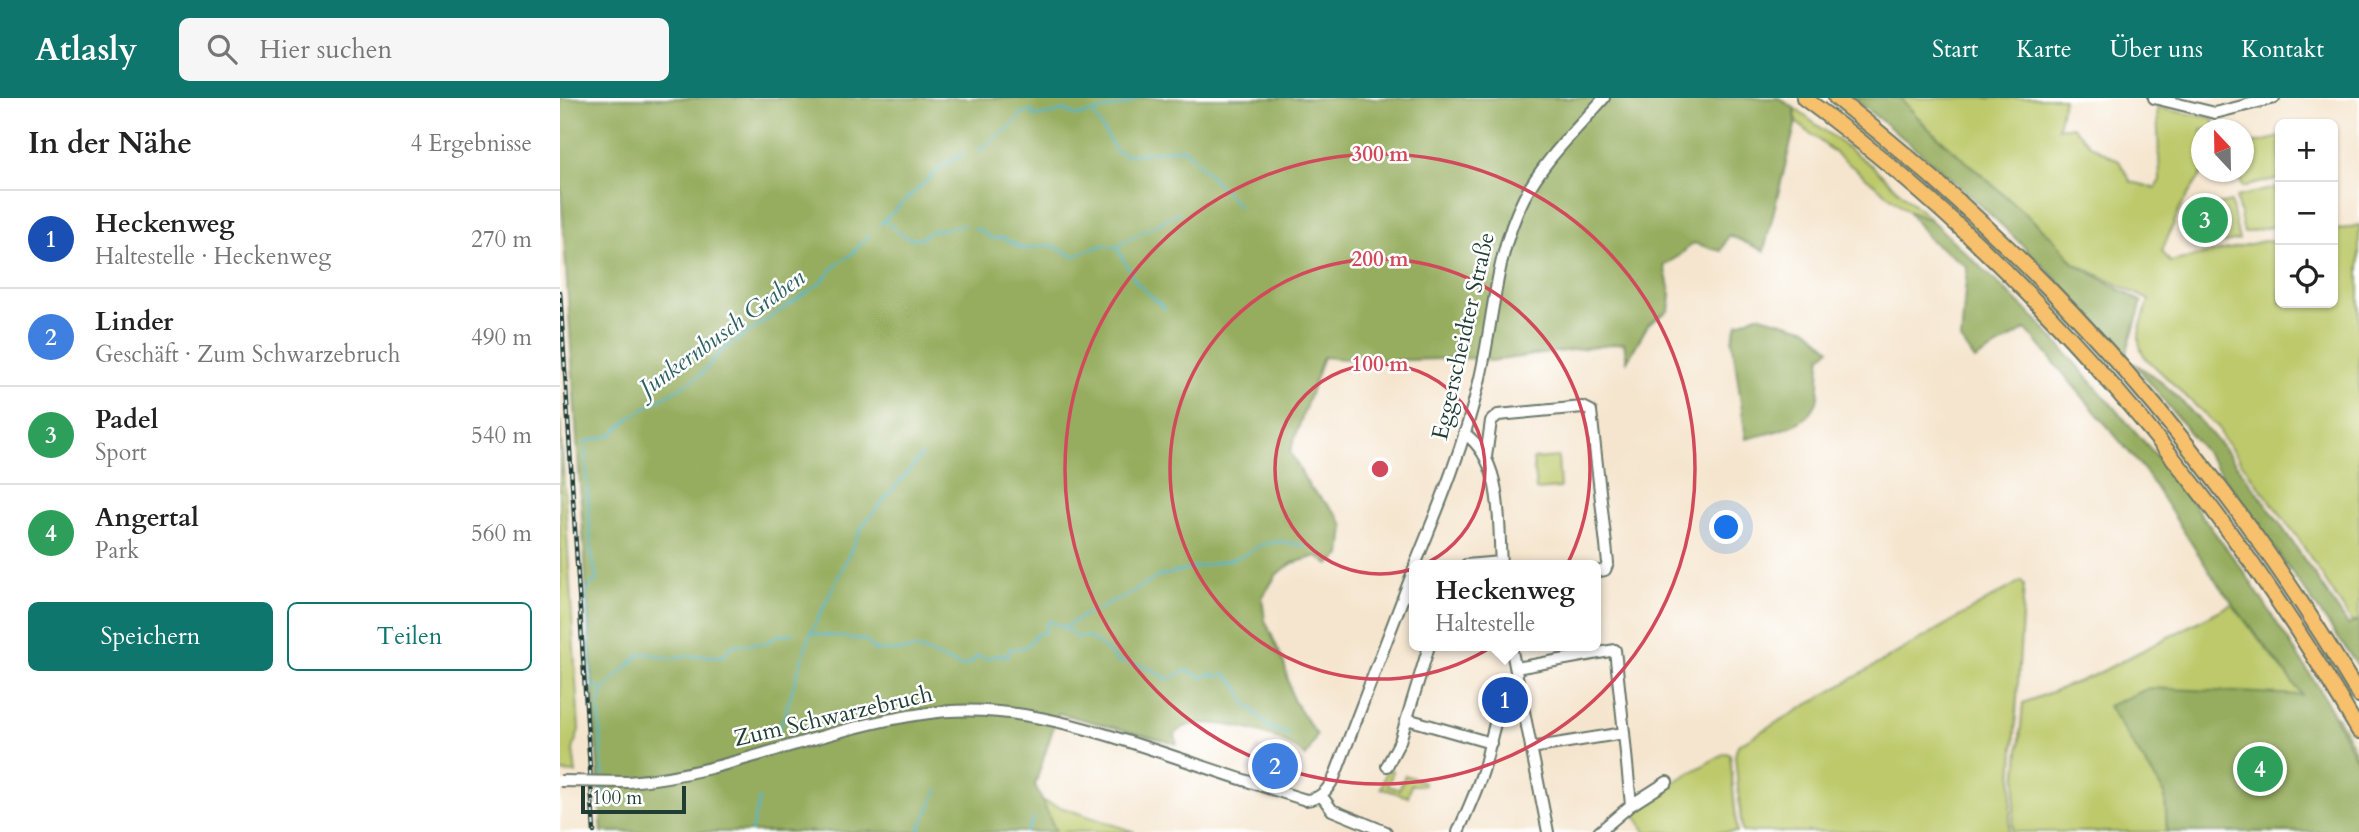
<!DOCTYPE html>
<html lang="de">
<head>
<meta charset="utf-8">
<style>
	:root { --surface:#fff; --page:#f6f6f6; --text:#222; --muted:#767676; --line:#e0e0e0; --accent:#0f766e }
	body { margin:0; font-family:Cardo,serif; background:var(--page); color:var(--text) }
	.controls { position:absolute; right:21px; top:21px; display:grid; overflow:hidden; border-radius:10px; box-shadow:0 2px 5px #0004 }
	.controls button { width:63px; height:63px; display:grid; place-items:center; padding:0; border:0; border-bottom:2px solid var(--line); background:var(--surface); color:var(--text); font:35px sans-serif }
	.compass { position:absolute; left:1631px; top:21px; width:63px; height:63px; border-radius:50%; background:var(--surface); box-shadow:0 2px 5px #0004; rotate:338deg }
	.scale { position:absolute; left:21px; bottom:18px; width:105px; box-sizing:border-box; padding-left:7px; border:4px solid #1f3d34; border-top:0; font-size:19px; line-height:24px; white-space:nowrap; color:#1f3d34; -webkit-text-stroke:5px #fff; paint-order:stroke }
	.you { position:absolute; left:1167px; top:430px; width:24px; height:24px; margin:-18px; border:5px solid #fff; border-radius:50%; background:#1a73e8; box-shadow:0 0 0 10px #1a73e833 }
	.badge { display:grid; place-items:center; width:46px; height:46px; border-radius:50%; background:var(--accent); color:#fff; font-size:23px; font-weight:700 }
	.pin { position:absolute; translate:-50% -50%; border:4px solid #fff; box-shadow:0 2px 7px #0006 }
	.popup { position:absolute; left:849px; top:462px; width:192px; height:91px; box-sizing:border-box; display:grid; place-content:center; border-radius:10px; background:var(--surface); filter:drop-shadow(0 2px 5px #0005); font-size:23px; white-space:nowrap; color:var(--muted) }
	.popup b { font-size:26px; color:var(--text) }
	.popup::after { content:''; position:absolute; left:50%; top:100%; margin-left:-14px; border:14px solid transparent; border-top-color:var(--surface) }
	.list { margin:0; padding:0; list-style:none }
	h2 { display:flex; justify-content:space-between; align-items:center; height:91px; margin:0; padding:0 28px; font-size:30px }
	h2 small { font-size:23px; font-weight:400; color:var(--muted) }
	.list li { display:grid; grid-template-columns:46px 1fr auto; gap:21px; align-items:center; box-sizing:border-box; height:98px; padding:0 28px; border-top:2px solid var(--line) }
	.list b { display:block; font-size:26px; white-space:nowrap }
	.list p { margin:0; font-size:23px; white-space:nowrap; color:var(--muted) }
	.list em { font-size:23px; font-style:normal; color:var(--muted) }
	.actions { display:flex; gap:14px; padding:21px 28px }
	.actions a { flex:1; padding:16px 0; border:2px solid var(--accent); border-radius:10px; text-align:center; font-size:24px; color:var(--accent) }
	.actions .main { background:var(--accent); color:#fff }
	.icon { flex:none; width:38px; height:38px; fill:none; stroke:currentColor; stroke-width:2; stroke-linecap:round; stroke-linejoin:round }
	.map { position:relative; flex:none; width:1799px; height:734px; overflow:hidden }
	header { display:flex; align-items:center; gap:42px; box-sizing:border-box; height:98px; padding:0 35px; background:var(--accent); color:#fff }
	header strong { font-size:33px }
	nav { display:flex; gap:38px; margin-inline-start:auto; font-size:24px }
	.search { width:490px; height:63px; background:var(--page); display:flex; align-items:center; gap:18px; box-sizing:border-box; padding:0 24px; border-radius:10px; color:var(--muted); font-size:26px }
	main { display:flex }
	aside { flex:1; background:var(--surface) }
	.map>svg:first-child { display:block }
</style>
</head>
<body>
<header>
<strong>Atlasly</strong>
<div class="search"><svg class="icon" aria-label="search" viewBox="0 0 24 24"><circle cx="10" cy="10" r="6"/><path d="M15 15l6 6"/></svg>Hier suchen</div>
<nav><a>Start</a><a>Karte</a><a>Über uns</a><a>Kontakt</a></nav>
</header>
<main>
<aside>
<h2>In der Nähe<small>4 Ergebnisse</small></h2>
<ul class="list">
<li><span class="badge" style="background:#1a4fb4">1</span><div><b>Heckenweg</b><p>Haltestelle · Heckenweg</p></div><em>270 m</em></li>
<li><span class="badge" style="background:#3f7fe0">2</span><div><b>Linder</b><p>Geschäft · Zum Schwarzebruch</p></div><em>490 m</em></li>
<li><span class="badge" style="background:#2e9e5b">3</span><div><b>Padel</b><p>Sport</p></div><em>540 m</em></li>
<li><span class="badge" style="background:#2e9e5b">4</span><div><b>Angertal</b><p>Park</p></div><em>560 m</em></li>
</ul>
<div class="actions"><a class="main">Speichern</a><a>Teilen</a></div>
</aside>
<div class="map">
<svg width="1799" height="734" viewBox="0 0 1799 734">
	<rect width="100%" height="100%" fill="#fff"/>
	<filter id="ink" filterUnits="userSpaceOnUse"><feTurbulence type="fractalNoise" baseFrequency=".0143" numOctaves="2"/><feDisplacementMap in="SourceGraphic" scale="14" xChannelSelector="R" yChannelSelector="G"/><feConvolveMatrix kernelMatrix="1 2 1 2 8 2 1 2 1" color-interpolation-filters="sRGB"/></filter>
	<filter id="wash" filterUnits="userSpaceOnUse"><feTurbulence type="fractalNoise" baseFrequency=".00686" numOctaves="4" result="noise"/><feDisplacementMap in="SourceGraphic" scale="28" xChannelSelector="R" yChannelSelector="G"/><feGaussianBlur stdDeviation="1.57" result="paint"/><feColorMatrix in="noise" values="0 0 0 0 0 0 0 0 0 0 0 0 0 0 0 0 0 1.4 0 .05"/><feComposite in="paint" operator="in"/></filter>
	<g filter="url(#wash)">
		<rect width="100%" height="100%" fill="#f5e5ce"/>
		<path fill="#d1bdc9" d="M697,648L742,664L734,687L687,673Z"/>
		<path fill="#bdc96b" stroke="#6e8350" stroke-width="2" d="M1340,0H1504L1498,30L1512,28L1530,47L1559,63L1571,84L1595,90L1600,82L1597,10L1653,20L1655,31L1642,32L1643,74L1621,108L1602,153L1610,164L1704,143L1720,144V205H1773V133L1799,127V522L1793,526L1738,440L1662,339L1659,330L1585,259C1572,240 1583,223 1589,202L1514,165L1493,140L1368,30Z
			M1234,10L1312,68L1373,124L1348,113L1236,24Z
			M1720,39V80L1682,89L1679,74H1684V48Z
			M1715,90L1720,127L1684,135L1676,99Z
			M1671,104L1679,142L1636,151L1634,136L1638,135L1634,112Z
			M0,322L19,632L13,652L16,675L0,674Z
			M998,359L1000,390L976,392L973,361Z
			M1461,483L1464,486L1449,734H1182L1175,657L1178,647Z
			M1672,506L1743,598L1778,620L1799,660V734H1612L1609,683L1554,617L1605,696L1607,734H1452L1463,605L1535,577Z
			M1165,655L1170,656L1177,734H1086L1073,714L1112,685Z
			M827,671L833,673L828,688L839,691L845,677L864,684V687H851L848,699L821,690Z
			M482,703L575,734H496Z"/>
		<path fill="#96ad5f" stroke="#5a754a" stroke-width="2" d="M0,0H1219L1234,10L1236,24L1204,153L1169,137L1161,153L1133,145L1119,158L1104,167L1111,198L1109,212L1088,227L1067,263L1064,245L931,263L916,260L811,263L763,259L730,354L750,390L775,414L784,428L781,457L769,467L757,458L733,465L717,476L702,500L705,522L724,565L733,602L757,637L746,659C721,636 664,621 630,627C625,628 619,632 615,635L617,646L498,615L475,687L496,734H42L0,76Z
			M1292,0H1340L1368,30L1493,140L1514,165L1582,204L1566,256C1483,163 1392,75 1292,0Z
			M1348,113L1373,124L1477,222L1601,363L1684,474L1762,595L1799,666V730L1796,734H1607L1605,696L1548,608L1589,590L1742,597L1657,485L1585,373L1466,231L1415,262L1401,242L1407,169L1369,141Z
			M1197,217L1248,231L1270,251L1261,258C1259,270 1259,280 1259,292C1258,328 1213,334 1186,341L1172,241L1177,226Z
			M1574,265C1586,273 1599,281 1609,291C1679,358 1734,447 1788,527L1799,522V569L1652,363Z"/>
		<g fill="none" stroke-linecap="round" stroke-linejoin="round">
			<path stroke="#4cb6ca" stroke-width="2" d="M533,15L556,53L566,57L624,50L680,109
				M419,52C426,50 427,46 432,42C443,33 456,28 461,15L466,16L471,12L475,19C488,15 490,18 504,12L516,18L569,6L577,0
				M326,124L344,138L353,141L363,139L371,133L404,127
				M320,126L381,69L404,55
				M414,131L421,132L430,140H443L464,151L492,147L513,158L543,147L556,149L619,114
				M557,150L576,184L605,211
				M506,529L524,517L542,511L551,503L561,501L599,478L680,459L701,447L720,443L746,448
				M251,535L306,542L315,553C330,551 343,555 356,550L402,569L412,564L418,557L425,561L437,557L448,558L449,551C463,551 468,550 475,537L484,535L489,523L504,529L518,540L527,538L548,553L558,564C578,565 591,569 608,582L626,572L644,580L651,575L657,579L664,575L677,587L686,605L710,630L729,637
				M44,591L80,556H91L114,561L121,558H163L173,547L207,545C215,537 222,536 233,536
				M220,631L249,539L303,427L362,357
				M43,678L39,607L43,592L37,588L32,589L26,495L31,486L37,482L31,453L25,344L51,337L71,319L139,278L163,252L259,186L278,165L288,159L309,138
				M43,708V688
				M191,734L200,700
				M358,734L378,691
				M466,734L474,720"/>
		</g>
	</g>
	<g filter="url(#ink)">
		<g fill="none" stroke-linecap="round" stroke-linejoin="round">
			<g stroke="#6a786a" stroke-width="14">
				<path id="minor" d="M1594,0L1655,15L1714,0
					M904,335C944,363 938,423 941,467
					M926,359L931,323L938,317L1023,309L1031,313L1048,465L1045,472L1036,474
					M855,467C880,406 905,345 920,280C934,219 935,157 964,100C983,63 1017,31 1044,0
					M906,467L941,464
					M951,548L988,734
					M956,570L1055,552L1064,635
					M847,621L931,645
					M971,650L1064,635L1071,707
					M827,668L840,643L869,548
					M68,684C168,676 262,630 362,616C445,603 521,628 600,654C648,670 697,687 746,702C760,701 767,693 774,680L854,471
					M761,697L772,712L826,734
					M898,734C907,714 916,694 923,673C931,648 936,599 958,583
					M1039,734L1071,707L1107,684"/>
			</g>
			<g stroke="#6a786a" stroke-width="18">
				<path id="highway" d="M1244,0C1467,164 1661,394 1799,633
					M1276,0C1490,167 1661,364 1799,597"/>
			</g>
			<use href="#minor" stroke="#fff" stroke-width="10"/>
			<use href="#highway" stroke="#f7c06c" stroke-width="14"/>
			<g stroke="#1f3d34" stroke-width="4.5">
				<path id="rail" d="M0,194L34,734"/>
			</g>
			<use href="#rail" stroke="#fff" stroke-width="2" stroke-dasharray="5" stroke-linecap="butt"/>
			<g stroke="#6a786a" stroke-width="14" stroke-linecap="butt">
				<path id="minor-bridge" d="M0,683L68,684"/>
			</g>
			<use href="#minor-bridge" stroke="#fff" stroke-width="10"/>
		</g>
	</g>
	<g fill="none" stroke="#d1495b" stroke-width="3.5">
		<circle cx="820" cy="371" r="105"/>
		<circle cx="820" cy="371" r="210"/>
		<circle cx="820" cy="371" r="315"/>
	</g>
	<g text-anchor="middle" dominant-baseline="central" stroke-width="5" stroke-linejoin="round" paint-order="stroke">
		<g font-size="23" fill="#1f3d34" stroke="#fff">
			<text transform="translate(903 238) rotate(-77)">Eggerscheidter Straße</text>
			<text transform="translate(273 618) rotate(-13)">Zum Schwarzebruch</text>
		</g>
		<g font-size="24" font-style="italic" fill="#2c6161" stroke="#fff">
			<text transform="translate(162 235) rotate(-36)">Junkernbusch Graben</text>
		</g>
	</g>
	<circle cx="820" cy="371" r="10" fill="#d1495b" stroke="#fff" stroke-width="3.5"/>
	<g font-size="21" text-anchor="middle" font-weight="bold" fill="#d1495b" stroke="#fff" stroke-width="5" stroke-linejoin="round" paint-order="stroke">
		<text x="820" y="63">300 m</text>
		<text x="820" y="168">200 m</text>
		<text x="820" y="273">100 m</text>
	</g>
</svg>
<div class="controls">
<button>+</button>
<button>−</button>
<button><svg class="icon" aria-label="locate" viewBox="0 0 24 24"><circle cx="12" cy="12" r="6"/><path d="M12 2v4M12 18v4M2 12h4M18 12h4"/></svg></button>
</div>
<svg class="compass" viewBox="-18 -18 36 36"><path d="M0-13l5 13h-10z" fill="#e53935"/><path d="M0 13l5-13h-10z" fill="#767676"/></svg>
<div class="scale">100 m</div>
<div class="you"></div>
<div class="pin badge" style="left:945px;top:602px;background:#1a4fb4">1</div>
<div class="popup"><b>Heckenweg</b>Haltestelle</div>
<div class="pin badge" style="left:715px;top:668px;background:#3f7fe0">2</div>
<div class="pin badge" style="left:1645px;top:122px;background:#2e9e5b">3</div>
<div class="pin badge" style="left:1700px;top:671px;background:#2e9e5b">4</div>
</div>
</main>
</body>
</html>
